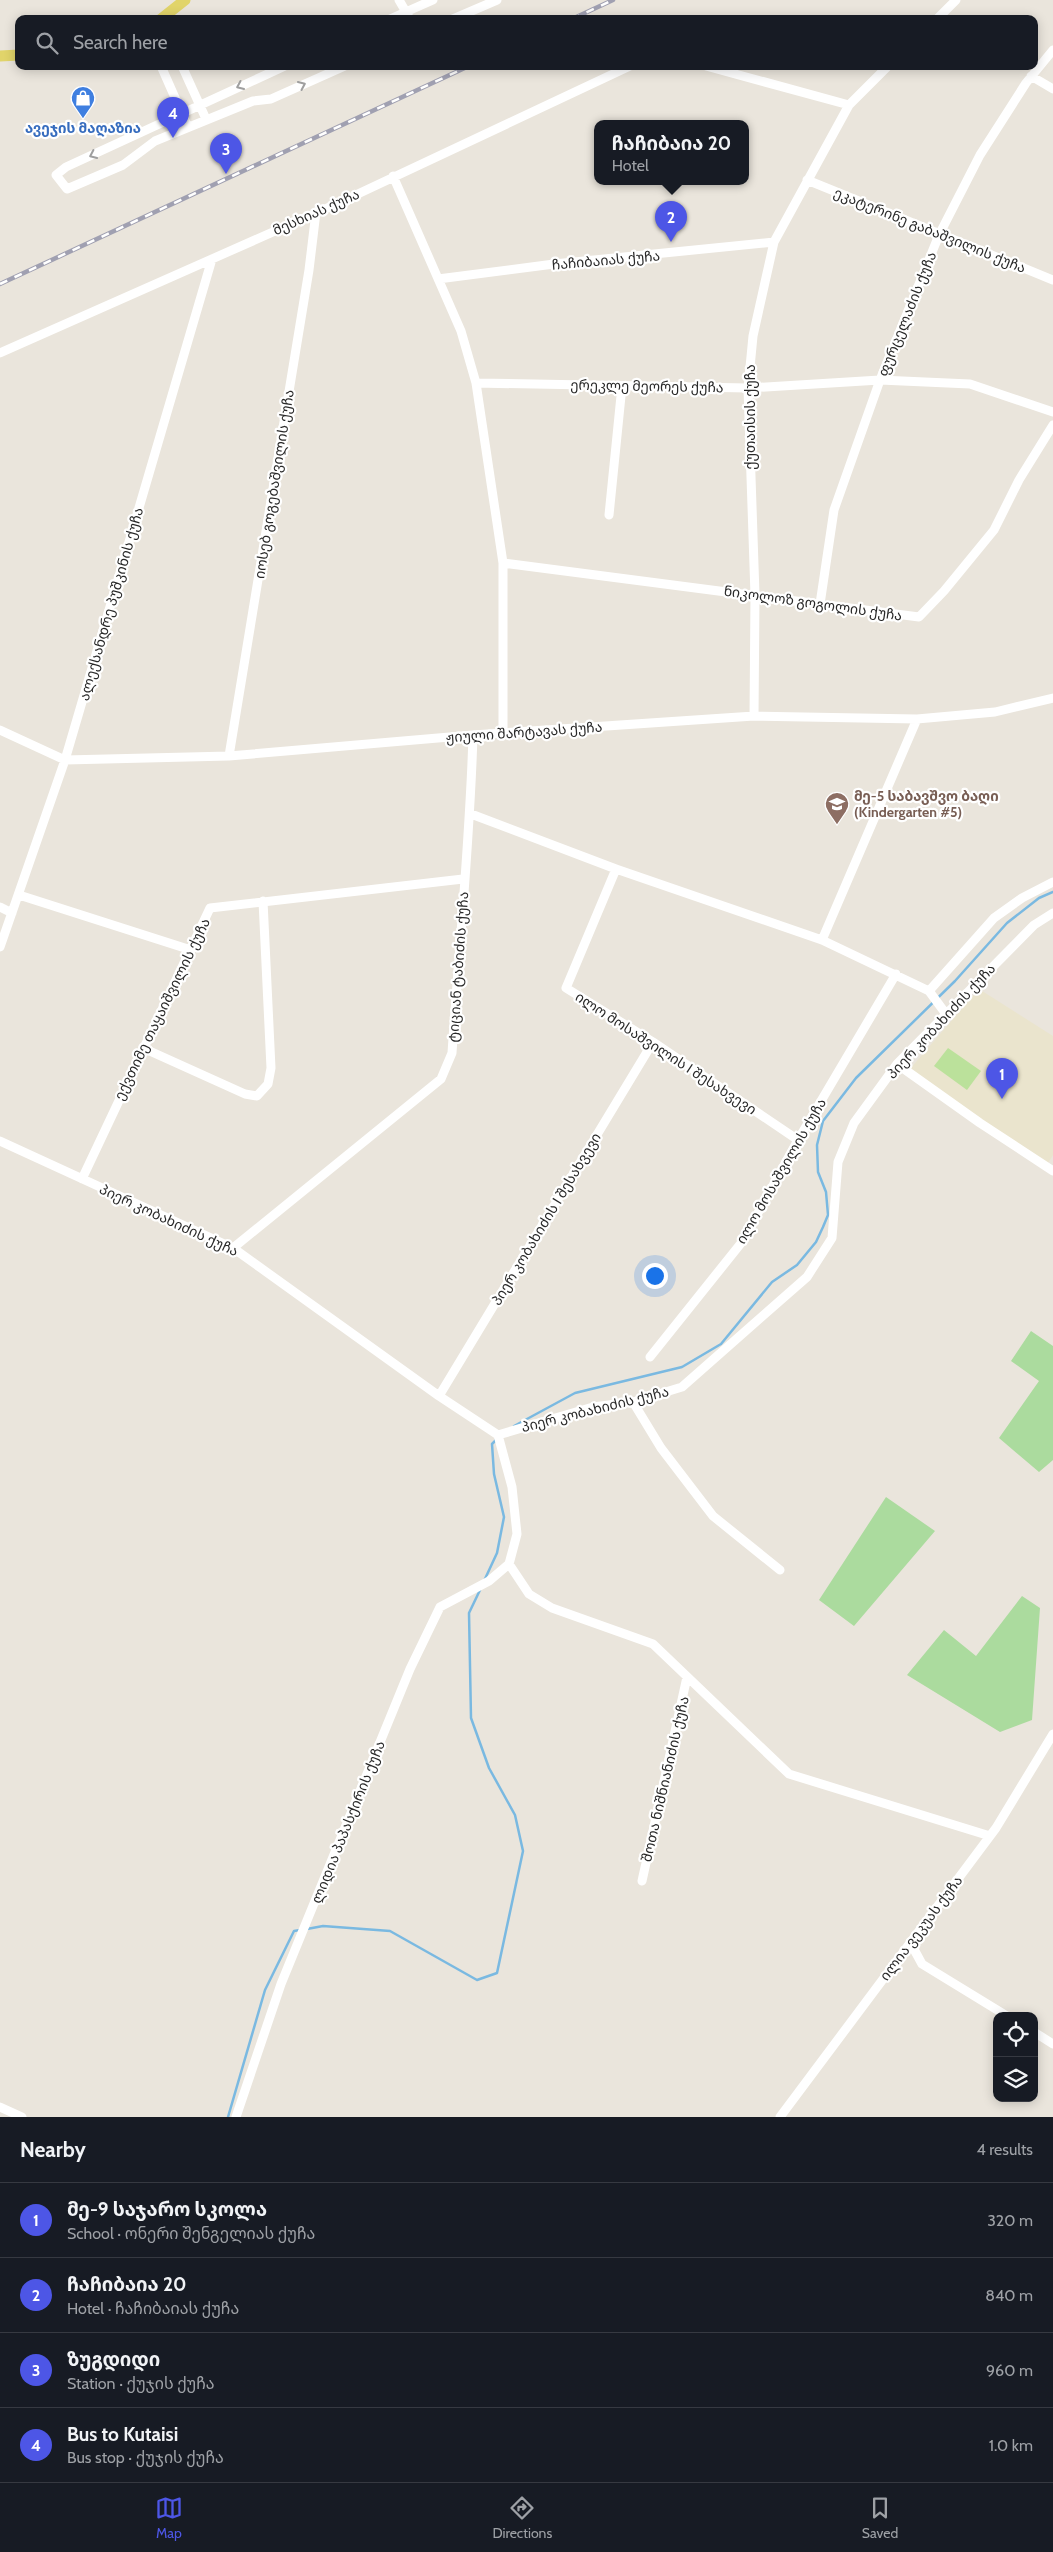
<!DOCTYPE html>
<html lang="en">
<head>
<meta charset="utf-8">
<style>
	:root { --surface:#171b24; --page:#20242c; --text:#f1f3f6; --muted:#9ea1a6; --line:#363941; --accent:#4d56e6 }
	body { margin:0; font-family:Cabin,"Noto Sans Georgian",sans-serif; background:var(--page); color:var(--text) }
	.controls { position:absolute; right:15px; bottom:15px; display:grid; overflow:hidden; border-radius:10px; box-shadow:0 2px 12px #0003 }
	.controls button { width:45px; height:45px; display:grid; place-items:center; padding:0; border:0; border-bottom:1px solid var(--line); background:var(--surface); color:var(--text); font:25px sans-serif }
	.you { position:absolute; left:654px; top:1275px; width:18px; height:18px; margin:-12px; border:4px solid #fff; border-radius:50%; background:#1a73e8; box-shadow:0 0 0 8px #1a73e833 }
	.badge { display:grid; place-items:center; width:32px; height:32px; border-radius:50%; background:var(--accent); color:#fff; font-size:16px; font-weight:700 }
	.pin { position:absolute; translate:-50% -41px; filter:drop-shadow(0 1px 2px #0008) }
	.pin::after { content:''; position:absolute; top:26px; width:18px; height:15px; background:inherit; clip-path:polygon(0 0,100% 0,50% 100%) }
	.popup { position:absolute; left:594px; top:120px; width:155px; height:65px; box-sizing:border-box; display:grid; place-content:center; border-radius:10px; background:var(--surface); filter:drop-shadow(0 1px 4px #0005); font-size:16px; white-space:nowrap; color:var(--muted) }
	.popup b { font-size:19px; color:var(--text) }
	.popup::after { content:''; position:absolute; left:50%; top:100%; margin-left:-10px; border:10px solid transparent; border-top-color:var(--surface) }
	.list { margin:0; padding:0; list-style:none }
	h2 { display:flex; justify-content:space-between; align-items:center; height:65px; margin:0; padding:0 20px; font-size:21px }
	h2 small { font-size:16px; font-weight:400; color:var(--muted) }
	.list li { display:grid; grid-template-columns:32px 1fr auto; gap:15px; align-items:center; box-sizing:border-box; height:75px; padding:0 20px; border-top:1px solid var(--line) }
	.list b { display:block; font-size:19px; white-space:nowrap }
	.list p { margin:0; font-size:16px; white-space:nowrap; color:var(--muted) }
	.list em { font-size:16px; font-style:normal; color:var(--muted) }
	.icon { flex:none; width:28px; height:28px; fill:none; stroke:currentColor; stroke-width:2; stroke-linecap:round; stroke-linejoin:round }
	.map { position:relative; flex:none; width:1053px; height:2117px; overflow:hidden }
	.search { position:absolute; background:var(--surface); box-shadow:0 2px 12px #0003; left:15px; right:15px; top:15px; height:55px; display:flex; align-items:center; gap:12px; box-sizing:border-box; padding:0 18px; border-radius:10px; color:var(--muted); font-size:19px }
	.sheet { height:365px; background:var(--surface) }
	nav { display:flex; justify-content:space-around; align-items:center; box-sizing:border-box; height:70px; border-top:1px solid var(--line); background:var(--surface); font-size:14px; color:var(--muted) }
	nav a { display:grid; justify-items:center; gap:2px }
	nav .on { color:var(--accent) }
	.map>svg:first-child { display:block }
</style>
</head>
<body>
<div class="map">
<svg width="1053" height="2117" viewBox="0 0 1053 2117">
	<rect width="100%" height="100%" fill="#eae5dc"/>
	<path fill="#eae4cd" d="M979,989L1053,1036V1155L1048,1163L992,1128L909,1070Z"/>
	<path fill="#abdb9e" d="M1031,1331L1053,1346V1460L1039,1472L999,1438L1039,1381L1011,1361Z
		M886,1497L935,1531L854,1626L819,1600Z
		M1022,1596L1040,1608L1032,1720L1000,1732L907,1675L944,1630L976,1656Z"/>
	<path fill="#bbe19b" d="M948,1048L981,1071L967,1090L934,1066Z"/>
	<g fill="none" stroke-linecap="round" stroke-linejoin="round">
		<path stroke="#7ab9e1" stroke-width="2.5" d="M514,1426L575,1393L682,1367L721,1344L772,1282L797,1265L816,1242L823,1227L828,1215L826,1192L818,1172L817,1145L823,1121L856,1078L955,981L1007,923L1039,898L1053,892
			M484,1581L497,1553L504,1517L494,1474L492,1444L496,1440
			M307,1929L323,1926L390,1931L477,1980L497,1973L523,1851L515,1815L489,1768L471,1718L469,1613L480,1590
			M228,2117L265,1990L294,1931L300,1930"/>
		<path stroke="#fff" stroke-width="9" d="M399,0L410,19
			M390,19L433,0
			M453,19L497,0
			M937,19L956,0
			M161,66L188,127
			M182,66L206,119
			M285,66L66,167L56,175L67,189L123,165L155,141L253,101L271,99L345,66
			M706,66L849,105
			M1031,76L1053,89
			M393,176L461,331L476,383L503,563V733
			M807,180L1053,280
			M438,279L554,264L774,242
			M0,353L345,200L630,66
			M476,383L748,388L880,380L970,384L1053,412
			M609,515L622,386
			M503,563L919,617L944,591L994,530L1019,480L1053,425
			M820,604L834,510L880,380L939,235L980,155L1026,83L1053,50
			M754,716L755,595L748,388L753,336L774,242L849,105L888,66
			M0,730L65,760L229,756L473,735L754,716L917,719L995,712L1053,698
			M229,756L309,270L316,212
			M471,814L616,869L822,940L929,991L946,1014
			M616,869L566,988L653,1042L798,1140
			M19,895L191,950
			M0,907L12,913
			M822,940L917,719
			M0,947L65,760L212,259
			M929,991L994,918L1022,898L1053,882
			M143,1048L245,1094L257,1096L268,1084L271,1068L263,901
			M897,1064L980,1123L1053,1171
			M0,1141L233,1248L439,1396L498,1435
			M82,1179L210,908L463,879
			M233,1248L441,1079L452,1053C459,947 470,841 473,735
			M650,1357L742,1242L798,1140L896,974
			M439,1396L653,1042
			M633,1402L661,1448L713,1516L780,1570
			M498,1435L593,1407L633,1402L682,1387L807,1277L832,1238L838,1162L854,1123L897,1064L1034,925L1053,913
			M498,1435L512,1487L517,1534L509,1564L529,1594L552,1608L653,1644L789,1774L990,1836
			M642,1881L687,1677
			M910,1942L922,1964L1007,2016
			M1034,2032L1053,2044
			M0,2107L22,2117
			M236,2117L281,1984L410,1669L440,1607L489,1581L509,1564
			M780,2117L996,1828L1053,1734"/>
		<path stroke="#e1d46a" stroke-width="11" d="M161,19L185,0
			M0,56L19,55"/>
		<g stroke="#a0a0b1" stroke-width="4.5">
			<path id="rail" d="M572,19L613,0
				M0,284L469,66"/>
		</g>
		<use href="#rail" stroke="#fff" stroke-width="2.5" stroke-dasharray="8" stroke-linecap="butt"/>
	</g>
	<defs><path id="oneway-chevron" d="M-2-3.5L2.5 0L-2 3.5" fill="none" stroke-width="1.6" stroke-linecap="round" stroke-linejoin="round" transform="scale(1.25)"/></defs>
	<g stroke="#9f9f9f">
		<use href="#oneway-chevron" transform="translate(302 85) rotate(-24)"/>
		<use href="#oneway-chevron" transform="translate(240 86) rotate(156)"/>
		<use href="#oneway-chevron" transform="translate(93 155) rotate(155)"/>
	</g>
	<defs>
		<g id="shop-pin" transform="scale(1.25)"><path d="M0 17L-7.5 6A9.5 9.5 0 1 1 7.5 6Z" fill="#3f7fe0" stroke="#fff"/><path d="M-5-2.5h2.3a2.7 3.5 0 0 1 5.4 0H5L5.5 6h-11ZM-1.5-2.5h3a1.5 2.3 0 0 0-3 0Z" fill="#fff"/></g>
		<g id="school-pin" transform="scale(1.25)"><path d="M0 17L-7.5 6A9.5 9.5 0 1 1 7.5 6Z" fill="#8d6e63" stroke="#fff"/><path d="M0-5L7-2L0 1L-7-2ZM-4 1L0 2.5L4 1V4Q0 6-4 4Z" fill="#fff"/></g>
	</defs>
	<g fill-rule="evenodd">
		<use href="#shop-pin" x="83" y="98"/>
		<use href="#school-pin" x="837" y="804"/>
	</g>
	<g text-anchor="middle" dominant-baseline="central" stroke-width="4.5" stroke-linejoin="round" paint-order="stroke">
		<g font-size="14" font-weight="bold" fill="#366cbe" stroke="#fff">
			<text x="83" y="128">ავეჯის მაღაზია</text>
		</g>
		<g font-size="14" fill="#292929" stroke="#fff">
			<text transform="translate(316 212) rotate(-24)">მესხიას ქუჩა</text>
			<text transform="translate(930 230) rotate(22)">ეკატერინე გაბაშვილის ქუჩა</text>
			<text transform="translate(606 260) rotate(-5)">ჩაჩიბაიას ქუჩა</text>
			<text transform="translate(907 314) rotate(-68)">ფურცელაძის ქუჩა</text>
			<text transform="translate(647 386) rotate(1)">ერეკლე მეორეს ქუჩა</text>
			<text transform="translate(750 417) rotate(-90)">ქუთაისის ქუჩა</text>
			<text transform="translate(274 484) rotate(-81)">იოსებ გოგებაშვილის ქუჩა</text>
			<text transform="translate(813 603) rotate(8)">ნიკოლოზ გოგოლის ქუჩა</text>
			<text transform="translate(111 604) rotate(-74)">ალექსანდრე პუშკინის ქუჩა</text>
			<text transform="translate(524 732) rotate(-4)">ჟიული შარტავას ქუჩა</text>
			<text transform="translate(458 967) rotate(-86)">ტიციან ტაბიძის ქუჩა</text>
			<text transform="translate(162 1009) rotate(-64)">ექვთიმე თაყაიშვილის ქუჩა</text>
			<text transform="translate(941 1021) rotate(-47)">პიერ კობახიძის ქუჩა</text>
			<text transform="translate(666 1053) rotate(33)">ილო მოსაშვილის I შესახვევი</text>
			<text transform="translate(781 1171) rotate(-60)">ილო მოსაშვილის ქუჩა</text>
			<text transform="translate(546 1219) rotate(-59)">პიერ კობახიძის I შესახვევი</text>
			<text transform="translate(169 1220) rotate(25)">პიერ კობახიძის ქუჩა</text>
			<text transform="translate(595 1409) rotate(-14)">პიერ კობახიძის ქუჩა</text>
			<text transform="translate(665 1779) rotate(-77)">შოთა ნიშნიანიძის ქუჩა</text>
			<text transform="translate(348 1822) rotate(-68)">ლიდია პაპასქირის ქუჩა</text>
			<text transform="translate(921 1928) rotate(-53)">ილია ვეკუას ქუჩა</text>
		</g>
		<g font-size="14" font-weight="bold" fill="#785e54" stroke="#fff" text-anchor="start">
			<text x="854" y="796">მე-5 საბავშვო ბაღი<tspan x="854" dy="16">(Kindergarten #5)</tspan></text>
		</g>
	</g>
</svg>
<div class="controls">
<button><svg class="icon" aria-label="locate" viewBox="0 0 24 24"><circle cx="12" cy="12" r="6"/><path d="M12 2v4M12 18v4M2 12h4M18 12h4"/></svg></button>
<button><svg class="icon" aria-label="layers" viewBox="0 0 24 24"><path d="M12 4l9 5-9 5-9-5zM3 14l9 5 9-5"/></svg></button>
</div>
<div class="you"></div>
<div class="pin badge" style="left:1002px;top:1099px">1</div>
<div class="pin badge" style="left:671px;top:242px">2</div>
<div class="popup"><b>ჩაჩიბაია 20</b>Hotel</div>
<div class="pin badge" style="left:226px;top:174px">3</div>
<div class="pin badge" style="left:173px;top:138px">4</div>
<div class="search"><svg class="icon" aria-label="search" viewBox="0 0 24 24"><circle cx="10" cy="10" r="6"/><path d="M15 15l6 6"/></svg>Search here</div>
</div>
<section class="sheet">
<h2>Nearby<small>4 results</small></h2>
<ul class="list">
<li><span class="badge">1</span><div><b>მე-9 საჯარო სკოლა</b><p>School · ონერი შენგელიას ქუჩა</p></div><em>320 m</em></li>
<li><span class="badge">2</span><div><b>ჩაჩიბაია 20</b><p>Hotel · ჩაჩიბაიას ქუჩა</p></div><em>840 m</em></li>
<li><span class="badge">3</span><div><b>ზუგდიდი</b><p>Station · ქუჯის ქუჩა</p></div><em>960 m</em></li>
<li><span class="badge">4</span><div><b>Bus to Kutaisi</b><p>Bus stop · ქუჯის ქუჩა</p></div><em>1.0 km</em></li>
</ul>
</section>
<nav>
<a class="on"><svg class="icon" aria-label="map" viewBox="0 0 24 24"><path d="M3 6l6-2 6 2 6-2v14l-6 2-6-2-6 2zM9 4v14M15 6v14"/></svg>Map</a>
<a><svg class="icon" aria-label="directions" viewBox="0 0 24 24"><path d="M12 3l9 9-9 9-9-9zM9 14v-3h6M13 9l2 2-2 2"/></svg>Directions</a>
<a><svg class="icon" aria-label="saved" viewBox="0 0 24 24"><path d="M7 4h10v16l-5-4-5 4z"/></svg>Saved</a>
</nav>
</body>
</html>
